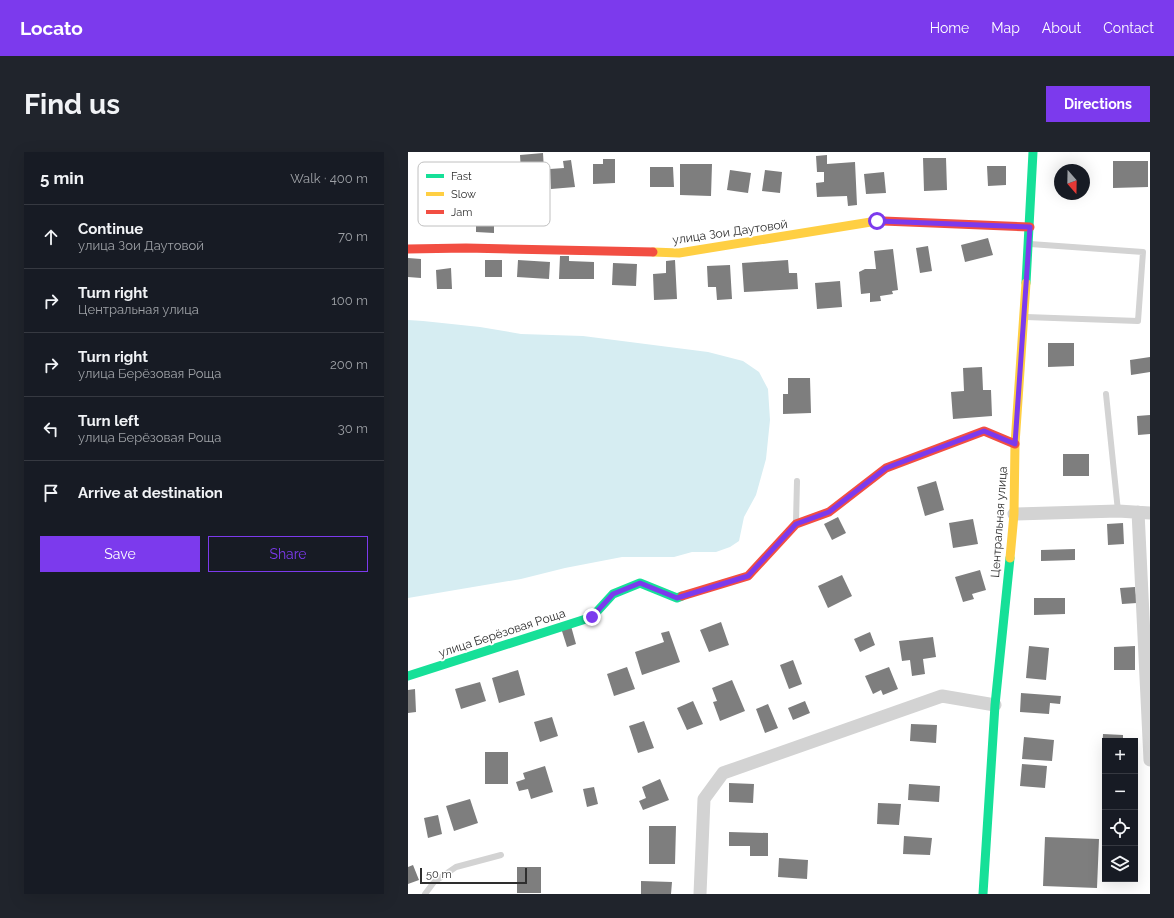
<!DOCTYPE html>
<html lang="en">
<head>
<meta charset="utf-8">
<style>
	:root { --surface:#171b24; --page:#20242c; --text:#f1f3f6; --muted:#9ea1a6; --line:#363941; --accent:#7c3aed }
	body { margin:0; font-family:Raleway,sans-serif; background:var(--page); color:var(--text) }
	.controls { position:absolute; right:12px; bottom:12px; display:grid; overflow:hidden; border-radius:0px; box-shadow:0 4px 16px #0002 }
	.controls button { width:36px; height:36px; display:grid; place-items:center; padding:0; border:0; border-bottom:1px solid var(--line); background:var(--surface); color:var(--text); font:20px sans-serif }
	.compass { position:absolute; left:646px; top:12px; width:36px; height:36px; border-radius:50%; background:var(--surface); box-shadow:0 4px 16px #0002; rotate:160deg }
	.scale { position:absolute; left:12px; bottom:10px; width:107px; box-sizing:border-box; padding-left:4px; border:2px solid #2e2e2e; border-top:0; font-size:11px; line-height:14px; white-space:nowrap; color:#2e2e2e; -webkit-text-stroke:3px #fff; paint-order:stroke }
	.stop { position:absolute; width:12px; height:12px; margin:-9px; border:3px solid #7c3aed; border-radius:50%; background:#fff }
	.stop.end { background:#7c3aed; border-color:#fff; box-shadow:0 1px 4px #0008 }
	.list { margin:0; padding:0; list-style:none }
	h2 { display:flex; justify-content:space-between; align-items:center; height:52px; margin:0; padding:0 16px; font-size:17px }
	h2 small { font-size:13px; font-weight:400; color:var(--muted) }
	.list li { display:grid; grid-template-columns:26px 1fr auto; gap:12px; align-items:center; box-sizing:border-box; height:64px; padding:0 16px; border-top:1px solid var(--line) }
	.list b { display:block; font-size:15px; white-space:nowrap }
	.list p { margin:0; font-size:13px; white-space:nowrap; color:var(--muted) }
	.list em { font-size:13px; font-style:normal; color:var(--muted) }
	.actions { display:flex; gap:8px; padding:12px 16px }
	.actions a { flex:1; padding:9px 0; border:1px solid var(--accent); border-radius:0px; text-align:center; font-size:14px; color:var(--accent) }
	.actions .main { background:var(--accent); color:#fff }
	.icon { flex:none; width:22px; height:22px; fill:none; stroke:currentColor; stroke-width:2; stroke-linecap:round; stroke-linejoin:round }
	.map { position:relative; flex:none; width:742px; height:742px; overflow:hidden; border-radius:0px }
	header { display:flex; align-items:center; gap:24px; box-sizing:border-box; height:56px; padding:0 20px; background:var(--accent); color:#fff }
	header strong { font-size:19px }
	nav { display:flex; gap:22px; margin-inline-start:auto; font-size:14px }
	.intro { display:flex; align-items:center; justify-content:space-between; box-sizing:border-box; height:96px; padding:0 24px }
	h1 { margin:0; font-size:28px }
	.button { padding:10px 18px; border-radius:0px; background:var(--accent); color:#fff; font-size:14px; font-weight:700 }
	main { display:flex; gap:24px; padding:0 24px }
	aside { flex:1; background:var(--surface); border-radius:0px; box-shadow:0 4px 16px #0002 }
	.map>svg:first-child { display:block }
</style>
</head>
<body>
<header>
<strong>Locato</strong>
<nav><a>Home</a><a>Map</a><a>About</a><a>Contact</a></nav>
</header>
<div class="intro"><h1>Find us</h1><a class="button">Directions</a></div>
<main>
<aside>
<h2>5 min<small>Walk · 400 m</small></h2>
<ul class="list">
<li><svg class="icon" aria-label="ahead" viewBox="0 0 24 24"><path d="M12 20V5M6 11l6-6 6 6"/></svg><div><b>Continue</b><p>улица Зои Даутовой</p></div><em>70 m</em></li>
<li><svg class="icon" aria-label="right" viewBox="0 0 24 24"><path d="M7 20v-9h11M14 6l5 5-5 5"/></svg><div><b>Turn right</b><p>Центральная улица</p></div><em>100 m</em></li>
<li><svg class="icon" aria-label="right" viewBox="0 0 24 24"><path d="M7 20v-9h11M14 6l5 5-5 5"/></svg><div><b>Turn right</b><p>улица Берёзовая Роща</p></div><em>200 m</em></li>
<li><svg class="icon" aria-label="left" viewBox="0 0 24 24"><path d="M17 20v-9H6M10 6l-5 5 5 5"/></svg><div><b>Turn left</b><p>улица Берёзовая Роща</p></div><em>30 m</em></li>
<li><svg class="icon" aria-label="arrive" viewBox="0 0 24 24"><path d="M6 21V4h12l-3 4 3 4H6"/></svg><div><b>Arrive at destination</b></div></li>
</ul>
<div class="actions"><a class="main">Save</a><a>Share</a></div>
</aside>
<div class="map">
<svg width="742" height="742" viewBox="0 0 742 742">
	<rect width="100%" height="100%" fill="#fff"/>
	<path fill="#d6edf2" d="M0,168L15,169L72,175L113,182L175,184L300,200L335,209L351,220L360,237L362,268L358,307L348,343L336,365L331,389L322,395L308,400H284L266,405H214L157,416L113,427L0,446Z"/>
	<path fill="#7e7e7e" d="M135,1L137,36L114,38L112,3Z
		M419,3V12L447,10L449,53L440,54L439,44L409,45L408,31L416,30V20H409L408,4Z
		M515,6H538L539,38L516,39Z
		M195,7H207V31L185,32V12H195Z
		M163,8L167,35L143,37L142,17L156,16L155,9Z
		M705,9H740V35L705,36Z
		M272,12H304L303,44L272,43Z
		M579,14H598V33L580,34Z
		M242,15H265L266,35H242Z
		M322,18L343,21L340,41L319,38Z
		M357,18L374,20L372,41L354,39Z
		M476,20L478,41L458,42L456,22Z
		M68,67H86V81L68,80Z
		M580,86L585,103L557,110L553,93Z
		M520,94L524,119L512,121L508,96Z
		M485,97L490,138L484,139L485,142L472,144L473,149L462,150V141L453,142L451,120L457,117H468L466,99Z
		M152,104H161V109L186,110V127H151Z
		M0,106L13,107V126L0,125Z
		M77,108H94V125H77Z
		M110,108L142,110L141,127L109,125Z
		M267,108L269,147L246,148L245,122L258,121V109Z
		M380,108L381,121H389L390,137L336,140L334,111Z
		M205,111L229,112L228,134L204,133Z
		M322,113L324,147L309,148L308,135H300L299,114Z
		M43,116L44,137H29L28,118Z
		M432,129L434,155L409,157L407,131Z
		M640,191H666V214L640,215Z
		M742,205V220L723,223L722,208Z
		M574,215L575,238H583L584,264L545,267L543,240L556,239L555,216Z
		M380,226H402L403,261L375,262V242H380Z
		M742,263V282L730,283L729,264Z
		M655,302H681V324H655Z
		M528,329L536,358L517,364L509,335Z
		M430,365L438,381L424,388L416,372Z
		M565,367L570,392L545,396L541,371Z
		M715,371L716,392L700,393L699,372Z
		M667,397V408L633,409V398Z
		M572,418L578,438L564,442L566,447L555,450L547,425Z
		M434,423L444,444L420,456L410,434Z
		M727,435L729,451L714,452L712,436Z
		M626,446H657V462L626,463Z
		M313,470L321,493L301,500L292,478Z
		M163,474L168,492L159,495L153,476Z
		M261,479L272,510L234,523L227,500L256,490L253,481Z
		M462,480L467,493L452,500L446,487Z
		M525,485L528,505L515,507L517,522L504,524L502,508L494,509L491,489Z
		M621,494L641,496L638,528L618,526Z
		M727,494V518H706V495Z
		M385,508L394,532L381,537L372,513Z
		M219,515L227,537L206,544L199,522Z
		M481,515L490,537L475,543L473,538L465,542L457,524Z
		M110,518L117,543L91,551L84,526Z
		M324,528L337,559L312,569L305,550L309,549L304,536Z
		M72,530L78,549L53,557L47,537Z
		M7,537L8,560L0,561V538Z
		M613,541L653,544L652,552L642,551L641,562L612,560Z
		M285,549L295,572L279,578L269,556Z
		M397,549L402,561L385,568L380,556Z
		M360,552L370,576L357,581L348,557Z
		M144,565L150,584L132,590L126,570Z
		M236,569L246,596L230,601L221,574Z
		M503,572L529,573L528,591L502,589Z
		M695,582L715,583V589H697V601H694Z
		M616,585L646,588L644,609L614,607Z
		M77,600H100V632H77Z
		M614,612L639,614L637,636L612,634Z
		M137,614L145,640L123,647L120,637L111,639L108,630L117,627L115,621Z
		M252,627L261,648L235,658L231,649L238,646L234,635Z
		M321,631L346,632L345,651L321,650Z
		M501,632L532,634L531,650L500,648Z
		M186,635L190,652L179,655L175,637Z
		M62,647L70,671L46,679L38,654Z
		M470,651L493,652L491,673L469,672Z
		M30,663L34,682L20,686L16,666Z
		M727,663H730V685H727Z
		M241,674H268L267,712H241Z
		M321,680L360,681V704H342V694H321Z
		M496,684L524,686L522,703L495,702Z
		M637,685L691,687L689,736L635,734Z
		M371,706L400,708L399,727L370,725Z
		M5,713L11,728L0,732V715Z
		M109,715H133V741H109Z
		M233,729L264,730L263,742H233Z"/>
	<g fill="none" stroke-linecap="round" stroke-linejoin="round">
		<path stroke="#d3d3d3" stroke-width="6" d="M618,165L730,169L735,100L622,92
			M698,242L710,359
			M388,370L389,329
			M17,742L26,730L48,715L93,703"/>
		<path stroke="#d3d3d3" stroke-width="13" d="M730,360L742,608
			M606,362L710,359L742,361
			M292,742L296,647L315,621L534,544L587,553"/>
		<path stroke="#16e098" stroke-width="9" d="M618,131L625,0
			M0,524L184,465L205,442L232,431L269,446L274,444
			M575,742L587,553L602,406"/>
		<path stroke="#ffcf43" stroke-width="9" d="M245,100L271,101L469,69H475
			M602,406L606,362L607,292L618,131"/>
		<path stroke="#f24e42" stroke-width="9" d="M475,69L622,75
			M0,97L58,96L245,100
			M274,444L340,424L388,372L421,360L478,316L576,279L607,292"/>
	</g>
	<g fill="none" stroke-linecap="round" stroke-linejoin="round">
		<path stroke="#7c3aed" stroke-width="5" d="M184,465L205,442L232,431L269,446L340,424L388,372L421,360L478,316L576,279L607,292L622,75L469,69"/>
	</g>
	<g text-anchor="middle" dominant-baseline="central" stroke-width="4" stroke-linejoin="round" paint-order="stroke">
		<g font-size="12" fill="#2e2e2e" stroke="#fff">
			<text transform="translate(322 80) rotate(-8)">улица Зои Даутовой</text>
			<text transform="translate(591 370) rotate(-86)">Центральная улица</text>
			<text transform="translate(94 481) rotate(-18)">улица Берёзовая Роща</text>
		</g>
	</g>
	<rect x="10" y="10" width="132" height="64" rx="6" fill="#fff" stroke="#c0c0c0" stroke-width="1"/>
	<rect x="18" y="22" width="18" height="4" fill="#16e098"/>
	<rect x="18" y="40" width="18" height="4" fill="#ffcf43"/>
	<rect x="18" y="58" width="18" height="4" fill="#f24e42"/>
	<g font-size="11" fill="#2e2e2e">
		<text x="43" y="28">Fast</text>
		<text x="43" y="46">Slow</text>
		<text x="43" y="64">Jam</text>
	</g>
</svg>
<div class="controls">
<button>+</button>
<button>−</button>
<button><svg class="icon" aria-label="locate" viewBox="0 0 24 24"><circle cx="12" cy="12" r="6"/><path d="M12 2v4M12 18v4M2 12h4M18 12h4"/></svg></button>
<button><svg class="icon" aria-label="layers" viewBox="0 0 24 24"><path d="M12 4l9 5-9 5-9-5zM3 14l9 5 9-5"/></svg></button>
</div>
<svg class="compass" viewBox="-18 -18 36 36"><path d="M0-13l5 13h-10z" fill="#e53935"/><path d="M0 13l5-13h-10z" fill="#9ea1a6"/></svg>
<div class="scale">50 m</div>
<div class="stop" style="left:469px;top:69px"></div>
<div class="stop end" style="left:184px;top:465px"></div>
</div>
</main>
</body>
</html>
